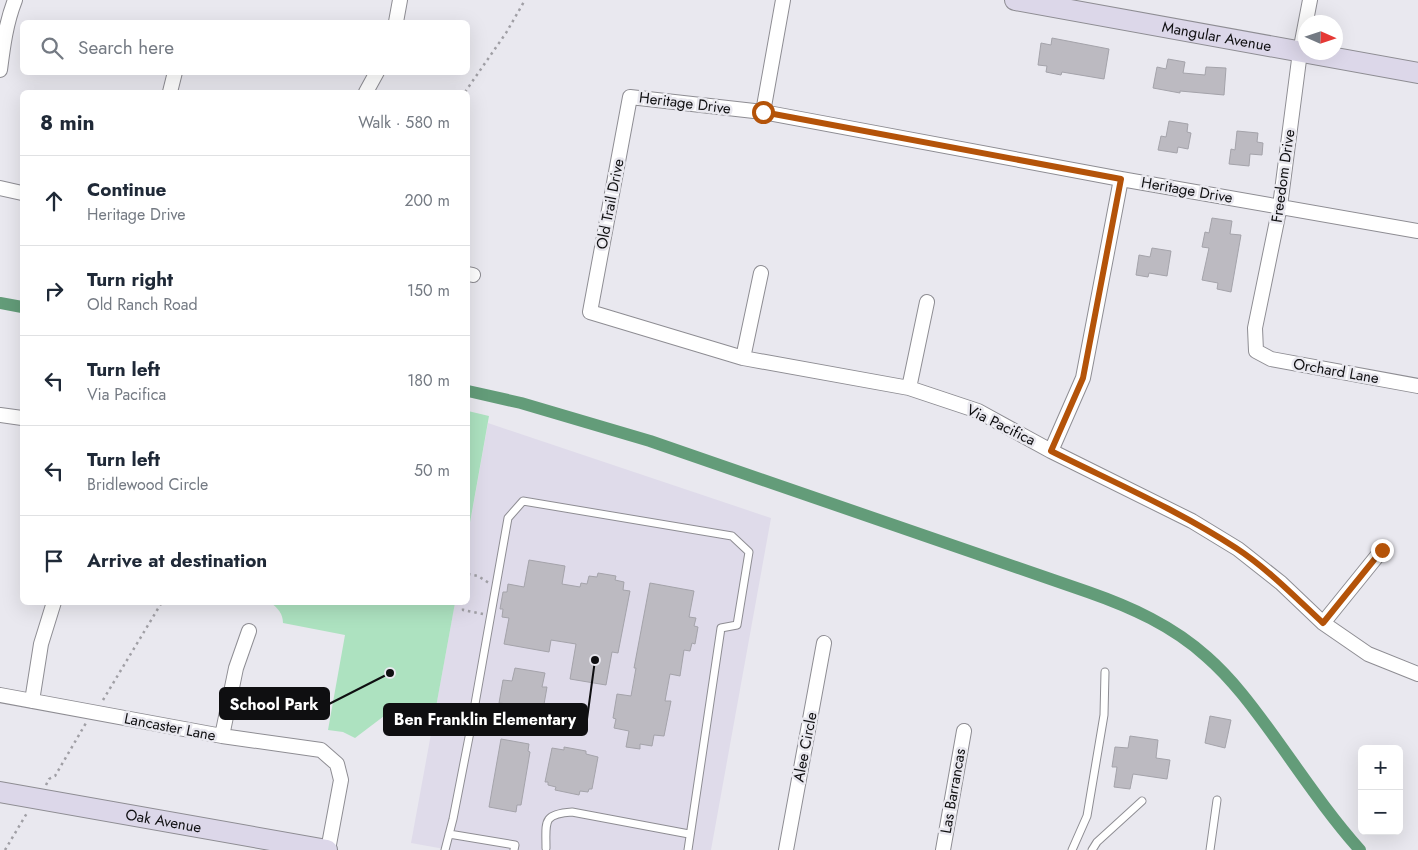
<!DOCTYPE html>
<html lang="en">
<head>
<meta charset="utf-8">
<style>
	:root { --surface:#fff; --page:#f2f2f3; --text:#1f2937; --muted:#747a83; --line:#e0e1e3 }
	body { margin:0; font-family:Jost,sans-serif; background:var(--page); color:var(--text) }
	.controls { position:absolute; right:15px; bottom:15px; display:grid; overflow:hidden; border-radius:8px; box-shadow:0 5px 20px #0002 }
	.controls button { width:45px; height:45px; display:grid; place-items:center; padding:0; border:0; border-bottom:1px solid var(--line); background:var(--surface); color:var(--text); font:25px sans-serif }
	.compass { position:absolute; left:1298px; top:15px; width:45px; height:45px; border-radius:50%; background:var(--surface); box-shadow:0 5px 20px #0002; rotate:93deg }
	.stop { position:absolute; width:15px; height:15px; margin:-11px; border:4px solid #b45309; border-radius:50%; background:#fff }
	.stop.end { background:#b45309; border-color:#fff; box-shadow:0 1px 5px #0008 }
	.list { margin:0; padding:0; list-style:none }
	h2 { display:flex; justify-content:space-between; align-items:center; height:65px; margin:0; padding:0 20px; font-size:21px }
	h2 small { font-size:16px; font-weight:400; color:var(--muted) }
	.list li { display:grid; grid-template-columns:32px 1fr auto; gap:15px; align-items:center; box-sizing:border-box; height:90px; padding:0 20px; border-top:1px solid var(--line) }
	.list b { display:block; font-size:19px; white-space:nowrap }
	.list p { margin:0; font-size:16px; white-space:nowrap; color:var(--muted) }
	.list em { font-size:16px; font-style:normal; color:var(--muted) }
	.icon { flex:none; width:28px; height:28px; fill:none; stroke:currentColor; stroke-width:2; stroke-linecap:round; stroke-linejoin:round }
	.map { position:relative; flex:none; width:1418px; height:850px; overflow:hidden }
	.search { position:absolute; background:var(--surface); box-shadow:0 5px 20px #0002; left:20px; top:20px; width:450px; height:55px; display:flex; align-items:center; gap:12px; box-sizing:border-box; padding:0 18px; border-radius:8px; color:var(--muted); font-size:19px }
	.panel { position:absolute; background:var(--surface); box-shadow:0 5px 20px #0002; left:20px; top:90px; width:450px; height:515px; border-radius:8px }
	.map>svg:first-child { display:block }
</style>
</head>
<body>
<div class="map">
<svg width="1418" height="850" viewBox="0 0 1418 850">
	<rect width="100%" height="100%" fill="#e9e8ef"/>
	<path fill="#dfdbea" d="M488,423L771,518L711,850H450L411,843L455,603L468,602V535Z"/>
	<path fill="#ade2c0" d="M468,411L489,416L468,534Z
		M271,603H455L434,718L392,710L355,738L343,732L328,730L345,635L283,623C283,614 278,608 271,603Z"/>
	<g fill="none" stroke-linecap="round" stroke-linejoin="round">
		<path stroke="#639c79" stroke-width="12" d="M0,303L22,307
			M468,391L521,403L650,441L1088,592C1131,607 1173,626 1207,657C1232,679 1252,706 1271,732C1300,772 1327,813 1360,850"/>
	</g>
	<path fill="#bcbac1" stroke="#a4a3aa" d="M1052,38L1109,49L1104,79L1062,72L1061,75L1046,72L1047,66L1038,65L1041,43L1051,45Z
		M1168,59L1185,62L1183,73L1205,75L1206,67L1226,68L1224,95L1180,91V93L1153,88L1157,67L1166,69Z
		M1169,121L1188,124L1187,132L1191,133L1188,149L1178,147L1177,153L1158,150L1161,136L1166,137Z
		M1237,131L1258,133L1257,142L1263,143L1262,155L1250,154L1249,166L1229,164L1231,149L1235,150Z
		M1212,218L1232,221L1230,234L1241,235L1231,292L1217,289L1218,283L1202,280L1209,248L1202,247L1205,232L1209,233Z
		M1152,248L1171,251L1167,276L1149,273L1148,277L1136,275L1139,255L1150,257Z
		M529,560L565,566L562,584L580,587L581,583L587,584L589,576L597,577L598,573L616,576L615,580L624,582L623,590L630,591L618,653L612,652L606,685L570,679L576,644L551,640L549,652L504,644L509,618L502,617L503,609H500L503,592H507L508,584L524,587Z
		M650,583L694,591L689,617L696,618L694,626L698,627L695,644L692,643L690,651L684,650L680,676L670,674L665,701H671L664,736L654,735L652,746L640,744V749L626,747L629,731L614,728L616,719L613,718L617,694L631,696L636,668H634Z
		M515,668L545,673L542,687H547L543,710L539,709L537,720L506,714L508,704L499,703L503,680L512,681Z
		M1210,716L1231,720L1225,748L1205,743Z
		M1130,736L1158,740L1156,758L1170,760L1167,779L1133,774L1130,789L1114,787L1117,767H1112L1115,747L1128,748Z
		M501,739L529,744L528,751L530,752L521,805H517L516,812L489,807Z
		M564,747L586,751V754L598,757L592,789H589L588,792L580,791L579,795L555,790L556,787L548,785V782H545L552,748L564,750Z"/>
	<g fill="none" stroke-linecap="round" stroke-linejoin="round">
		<g stroke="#8e8d93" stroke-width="9">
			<path id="lane" d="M449,834L515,845L514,850
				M546,848C546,822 542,814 572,812L689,834
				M445,850L453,819L470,732L508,518L523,501L732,536L749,552L737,625L721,628L688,850
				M1072,850L1087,816L1104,715L1105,672
				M1092,850L1097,842L1142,801
				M1210,850L1217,800"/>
		</g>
		<g stroke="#8e8d93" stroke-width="16">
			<path id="street" d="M1310,0L1300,52L1280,206L1255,328L1256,351L1271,359L1418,386
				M396,22L400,0
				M0,70C3,46 6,23 15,0
				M170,92L175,72
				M366,92L377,72
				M763,112L783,0
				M0,188L22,193
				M1418,231L1121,179L763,112L630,97L590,312L743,358L909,388L978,411L1051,451L1192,521L1238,549L1281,583L1323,623L1368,654L1418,674
				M468,274L473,275
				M743,358L761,273
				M909,388L927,302
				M0,415L22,418
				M1051,451L1083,378L1121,179
				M1323,623L1382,550
				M0,695L222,736L321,750L337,764L341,780L328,850
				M32,701L41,644L54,602
				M222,736L236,668L249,631
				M786,850L824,643
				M943,850L964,731"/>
		</g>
		<g stroke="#8e8d93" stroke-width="22">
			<g id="secondary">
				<path id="s1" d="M1015,0L1418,73"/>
				<path id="s2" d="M0,792L327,850"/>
			</g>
		</g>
		<path stroke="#a09fa5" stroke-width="2.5" stroke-dasharray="2.5 4" stroke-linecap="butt" d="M465,92L506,33L525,0
			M468,574L478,576L489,583
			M463,602V610L483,614
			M103,700L162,602
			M46,785L49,779L55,776L86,723
			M5,850L27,813"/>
		<use href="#lane" stroke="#fff" stroke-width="7"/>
		<use href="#street" stroke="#fff" stroke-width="14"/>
		<use href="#secondary" stroke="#dcd7e9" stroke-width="20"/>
	</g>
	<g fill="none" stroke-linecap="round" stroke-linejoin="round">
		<path stroke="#b45309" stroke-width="6" d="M763,112L1121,179L1083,378L1051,451C1113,482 1178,510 1236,548C1268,569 1295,597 1323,623L1382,550"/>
	</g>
	<g text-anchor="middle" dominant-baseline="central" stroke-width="5" stroke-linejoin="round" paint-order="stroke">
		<g font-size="15" fill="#0f0f11" stroke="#e9e8ef">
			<text stroke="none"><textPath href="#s1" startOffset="205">Mangular Avenue</textPath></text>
			<text transform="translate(685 103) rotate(7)">Heritage Drive</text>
			<text transform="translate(1283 176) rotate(-82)">Freedom Drive</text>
			<text transform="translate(1187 190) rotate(10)">Heritage Drive</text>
			<text transform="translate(610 204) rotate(-79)">Old Trail Drive</text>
			<text transform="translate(1336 371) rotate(10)">Orchard Lane</text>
			<text transform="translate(1001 425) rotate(26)">Via Pacifica</text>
			<text transform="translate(170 727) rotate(11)">Lancaster Lane</text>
			<text transform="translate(805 747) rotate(-79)">Alee Circle</text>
			<text transform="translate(953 791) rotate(-80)">Las Barrancas</text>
			<text stroke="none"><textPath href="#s2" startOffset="166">Oak Avenue</textPath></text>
		</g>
	</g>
	<path fill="none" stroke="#0f0f11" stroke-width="2" d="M390 673L329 704M595 660L587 719"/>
	<g fill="#0f0f11" stroke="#e9e8ef" stroke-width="2">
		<circle cx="390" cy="673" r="5"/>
		<circle cx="595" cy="660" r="5"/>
	</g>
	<g fill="#0f0f11" stroke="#0f0f11" stroke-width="2">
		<rect x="220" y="688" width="109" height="31" rx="5"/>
		<rect x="384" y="704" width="203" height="31" rx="5"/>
	</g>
	<g font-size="16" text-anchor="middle" font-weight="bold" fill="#fff">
		<text x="274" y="710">School Park</text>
		<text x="485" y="725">Ben Franklin Elementary</text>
	</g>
</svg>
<div class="controls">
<button>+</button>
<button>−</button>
</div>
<svg class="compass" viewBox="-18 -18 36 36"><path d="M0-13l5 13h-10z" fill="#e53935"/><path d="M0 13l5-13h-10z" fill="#747a83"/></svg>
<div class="stop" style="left:763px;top:112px"></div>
<div class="stop end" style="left:1382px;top:550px"></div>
<div class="search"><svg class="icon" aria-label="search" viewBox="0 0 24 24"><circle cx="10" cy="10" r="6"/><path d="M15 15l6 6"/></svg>Search here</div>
<section class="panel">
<h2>8 min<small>Walk · 580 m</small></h2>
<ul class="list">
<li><svg class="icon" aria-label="ahead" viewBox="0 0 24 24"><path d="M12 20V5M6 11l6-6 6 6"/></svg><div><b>Continue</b><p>Heritage Drive</p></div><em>200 m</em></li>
<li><svg class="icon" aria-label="right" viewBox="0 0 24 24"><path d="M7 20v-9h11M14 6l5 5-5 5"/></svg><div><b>Turn right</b><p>Old Ranch Road</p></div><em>150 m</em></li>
<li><svg class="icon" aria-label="left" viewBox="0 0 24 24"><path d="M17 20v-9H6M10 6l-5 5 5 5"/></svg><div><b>Turn left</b><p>Via Pacifica</p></div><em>180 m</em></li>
<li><svg class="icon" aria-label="left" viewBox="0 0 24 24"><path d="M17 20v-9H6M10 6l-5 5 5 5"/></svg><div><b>Turn left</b><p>Bridlewood Circle</p></div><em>50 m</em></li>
<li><svg class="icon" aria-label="arrive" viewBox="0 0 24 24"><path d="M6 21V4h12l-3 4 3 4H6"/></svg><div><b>Arrive at destination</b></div></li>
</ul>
</section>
</div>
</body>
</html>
